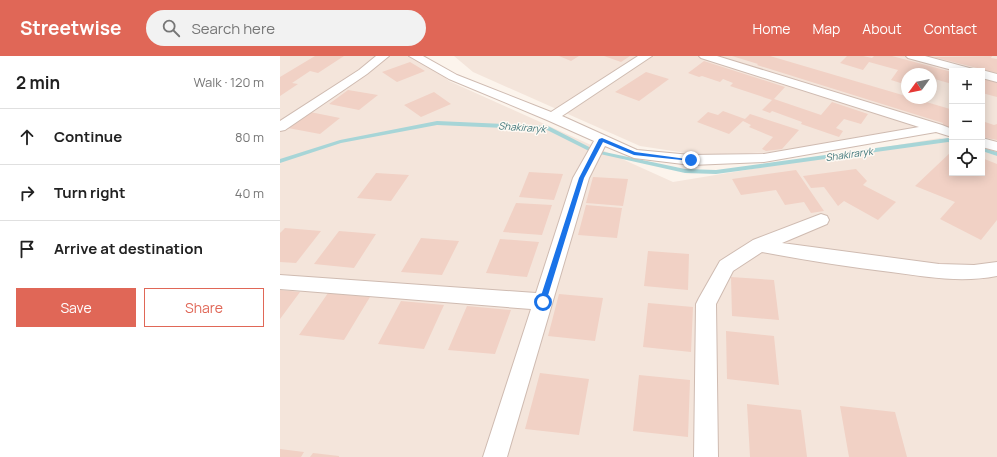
<!DOCTYPE html>
<html lang="en">
<head>
<meta charset="utf-8">
<style>
	:root { --surface:#fff; --page:#f2f2f2; --text:#222; --muted:#767676; --line:#e0e0e0; --accent:#e06757 }
	body { margin:0; font-family:Manrope,sans-serif; background:var(--page); color:var(--text) }
	.controls { position:absolute; right:12px; top:12px; display:grid; overflow:hidden; border-radius:0px; box-shadow:0 2px 10px #0003 }
	.controls button { width:36px; height:36px; display:grid; place-items:center; padding:0; border:0; border-bottom:1px solid var(--line); background:var(--surface); color:var(--text); font:20px sans-serif }
	.compass { position:absolute; left:621px; top:12px; width:36px; height:36px; border-radius:50%; background:var(--surface); box-shadow:0 2px 10px #0003; rotate:237deg }
	.stop { position:absolute; width:12px; height:12px; margin:-9px; border:3px solid #1a73e8; border-radius:50%; background:#fff }
	.stop.end { background:#1a73e8; border-color:#fff; box-shadow:0 1px 4px #0008 }
	.list { margin:0; padding:0; list-style:none }
	h2 { display:flex; justify-content:space-between; align-items:center; height:52px; margin:0; padding:0 16px; font-size:17px }
	h2 small { font-size:13px; font-weight:400; color:var(--muted) }
	.list li { display:grid; grid-template-columns:26px 1fr auto; gap:12px; align-items:center; box-sizing:border-box; height:56px; padding:0 16px; border-top:1px solid var(--line) }
	.list b { display:block; font-size:15px; white-space:nowrap }
	.list em { font-size:13px; font-style:normal; color:var(--muted) }
	.actions { display:flex; gap:8px; padding:12px 16px }
	.actions a { flex:1; padding:9px 0; border:1px solid var(--accent); border-radius:0px; text-align:center; font-size:14px; color:var(--accent) }
	.actions .main { background:var(--accent); color:#fff }
	.icon { flex:none; width:22px; height:22px; fill:none; stroke:currentColor; stroke-width:2; stroke-linecap:round; stroke-linejoin:round }
	.map { position:relative; flex:none; width:717px; height:401px; overflow:hidden }
	header { display:flex; align-items:center; gap:24px; box-sizing:border-box; height:56px; padding:0 20px; background:var(--accent); color:#fff }
	header strong { font-size:19px }
	nav { display:flex; gap:22px; margin-inline-start:auto; font-size:14px }
	.search { width:280px; height:36px; background:var(--page); display:flex; align-items:center; gap:10px; box-sizing:border-box; padding:0 14px; border-radius:22px; color:var(--muted); font-size:15px }
	main { display:flex }
	aside { flex:1; background:var(--surface) }
	.map>svg:first-child { display:block }
</style>
</head>
<body>
<header>
<strong>Streetwise</strong>
<div class="search"><svg class="icon" aria-label="search" viewBox="0 0 24 24"><circle cx="10" cy="10" r="6"/><path d="M15 15l6 6"/></svg>Search here</div>
<nav><a>Home</a><a>Map</a><a>About</a><a>Contact</a></nav>
</header>
<main>
<aside>
<h2>2 min<small>Walk · 120 m</small></h2>
<ul class="list">
<li><svg class="icon" aria-label="ahead" viewBox="0 0 24 24"><path d="M12 20V5M6 11l6-6 6 6"/></svg><div><b>Continue</b></div><em>80 m</em></li>
<li><svg class="icon" aria-label="right" viewBox="0 0 24 24"><path d="M7 20v-9h11M14 6l5 5-5 5"/></svg><div><b>Turn right</b></div><em>40 m</em></li>
<li><svg class="icon" aria-label="arrive" viewBox="0 0 24 24"><path d="M6 21V4h12l-3 4 3 4H6"/></svg><div><b>Arrive at destination</b></div></li>
</ul>
<div class="actions"><a class="main">Save</a><a>Share</a></div>
</aside>
<div class="map">
<svg width="717" height="401" viewBox="0 0 717 401">
	<rect width="100%" height="100%" fill="#fcf4ec"/>
	<path fill="#f4e5db" fill-rule="evenodd" d="M0,0H143L169,25L393,126L660,82L672,86V117H702V95L717,100V401H0Z
		M174,0H717V88L702,83V15H672V73L500,96L419,99L360,90L193,16ZM627,18H651V42H627Z"/>
	<g fill="none" stroke-linecap="round" stroke-linejoin="round">
		<path fill="#a7d5d7" fill-rule="evenodd" d="M157,65L268,70L315,94L405,113L436,114L668,82L672,83V87L668,86L436,118L405,117L311,96L267,74L157,69L61,87L0,107V103L60,84Z
			M702,91L717,96V100L702,95Z"/>
	</g>
	<path fill="#f1d1c5" d="M35,0H64L38,17L30,15L12,27L18,28L0,40V21Z
		M279,0H299L291,5Z
		M324,0H350L341,6Z
		M452,0H490L670,53L669,55L672,56V72L662,69L663,67L477,9L478,8Z
		M567,0H583L592,2L594,0H612L672,16V28L651,22V18H627V29L611,24L618,14L589,6L583,14L560,7Z
		M712,0L711,2L717,3V17L653,1Z
		M424,5L505,31L494,43L541,59L552,46L588,58L581,68L564,63L556,72L563,75L559,81L521,68L522,66L492,55L490,57L482,54L492,44L450,30L453,27L443,23L440,26L422,20L419,21L408,17Z
		M130,6L145,15L117,26L102,16Z
		M366,16L389,23L359,45L335,36Z
		M702,22L717,26V41L702,37Z
		M68,34L98,39L79,54L49,48Z
		M154,36L171,48L141,61L124,49Z
		M443,55L465,63L470,58L519,74L502,93L486,95L482,93L493,81L469,71L471,69L463,65L449,78L417,66L428,56L438,59Z
		M30,56L60,62L40,78L8,72Z
		M702,65L714,69L717,68V84L702,81Z
		M672,95V117H702V102L717,108V164L701,184L660,163L675,146L635,130Z
		M576,113L587,125L583,129L616,146L598,164L564,145L558,150L544,131L531,132L523,120Z
		M516,114L544,155L531,157L524,146L505,149L496,134L461,139L452,123Z
		M249,116L283,118L274,144L239,141Z
		M96,117L129,119L111,145L77,142Z
		M313,121L348,123L343,150L306,147Z
		M236,147L272,149L262,179L223,176Z
		M306,149L342,152L337,182L298,179Z
		M5,172L41,175L16,207L0,206V177Z
		M59,175L96,178L74,212L34,208Z
		M141,182L179,185L162,219L121,216Z
		M220,183L259,186L247,221L206,217Z
		M368,195L409,198L408,234L364,230Z
		M451,221L494,224L499,264L452,260Z
		M0,234L20,236L0,263Z
		M48,237L90,241L64,284L19,279Z
		M279,238L323,242L315,285L268,280Z
		M121,245L164,249L144,293L98,288Z
		M368,247L413,251L411,296L363,291Z
		M187,250L231,254L215,298L168,294Z
		M446,275L494,280L499,329L447,323Z
		M260,317L309,323L299,379L245,373Z
		M359,319L410,324L408,381L353,375Z
		M467,348L521,354L527,401H470Z
		M560,350L615,356L627,401H569Z
		M0,393L24,396L21,401H0Z
		M33,397L59,400V401H30Z"/>
	<g fill="none" stroke-linecap="round" stroke-linejoin="round">
		<g stroke="#cfbbb1" stroke-width="2">
			<path id="street" d="M96,0H109L87,18L5,74L0,75V65L79,14Z
				M129,0H143L177,19L271,56L358,0H372L282,60L357,94L411,99L484,98L639,71L421,2L419,0H437L662,69L672,73V81L656,76L484,106L411,109L354,102L325,90L309,122L227,401H203L251,253L0,233V219L256,237L293,122L314,85L267,64L169,23Z
				M626,0H645L693,13L695,15H676L628,2Z
				M702,14L717,18V26L702,22V15H700Z
				M702,82L717,86V95L702,91Z
				M541,158L547,160L549,164L547,168L502,187L659,208L694,209L717,206V220C681,227 647,221 611,216C568,211 525,204 482,196L453,215L436,248L438,401H414L416,248L419,242L440,205L473,184Z"/>
		</g>
		<use href="#street" fill="#fff" fill-rule="evenodd"/>
	</g>
	<path fill="#1a73e8" d="M322,82L355,96L414,104L411,105L354,99L323,86L304,122L266,246L265,248H260L259,246L299,122L319,83Z"/>
	<g text-anchor="middle" dominant-baseline="central" stroke-width="3" stroke-linejoin="round" paint-order="stroke">
		<g font-size="10" font-style="italic" fill="#42787c" stroke="#fef9f3">
			<text transform="translate(242 71) rotate(4)">Shakiraryk</text>
			<text transform="translate(569 98) rotate(-8)">Shakiraryk</text>
		</g>
	</g>
</svg>
<div class="controls">
<button>+</button>
<button>−</button>
<button><svg class="icon" aria-label="locate" viewBox="0 0 24 24"><circle cx="12" cy="12" r="6"/><path d="M12 2v4M12 18v4M2 12h4M18 12h4"/></svg></button>
</div>
<svg class="compass" viewBox="-18 -18 36 36"><path d="M0-13l5 13h-10z" fill="#e53935"/><path d="M0 13l5-13h-10z" fill="#767676"/></svg>
<div class="stop" style="left:263px;top:246px"></div>
<div class="stop end" style="left:411px;top:104px"></div>
</div>
</main>
</body>
</html>
